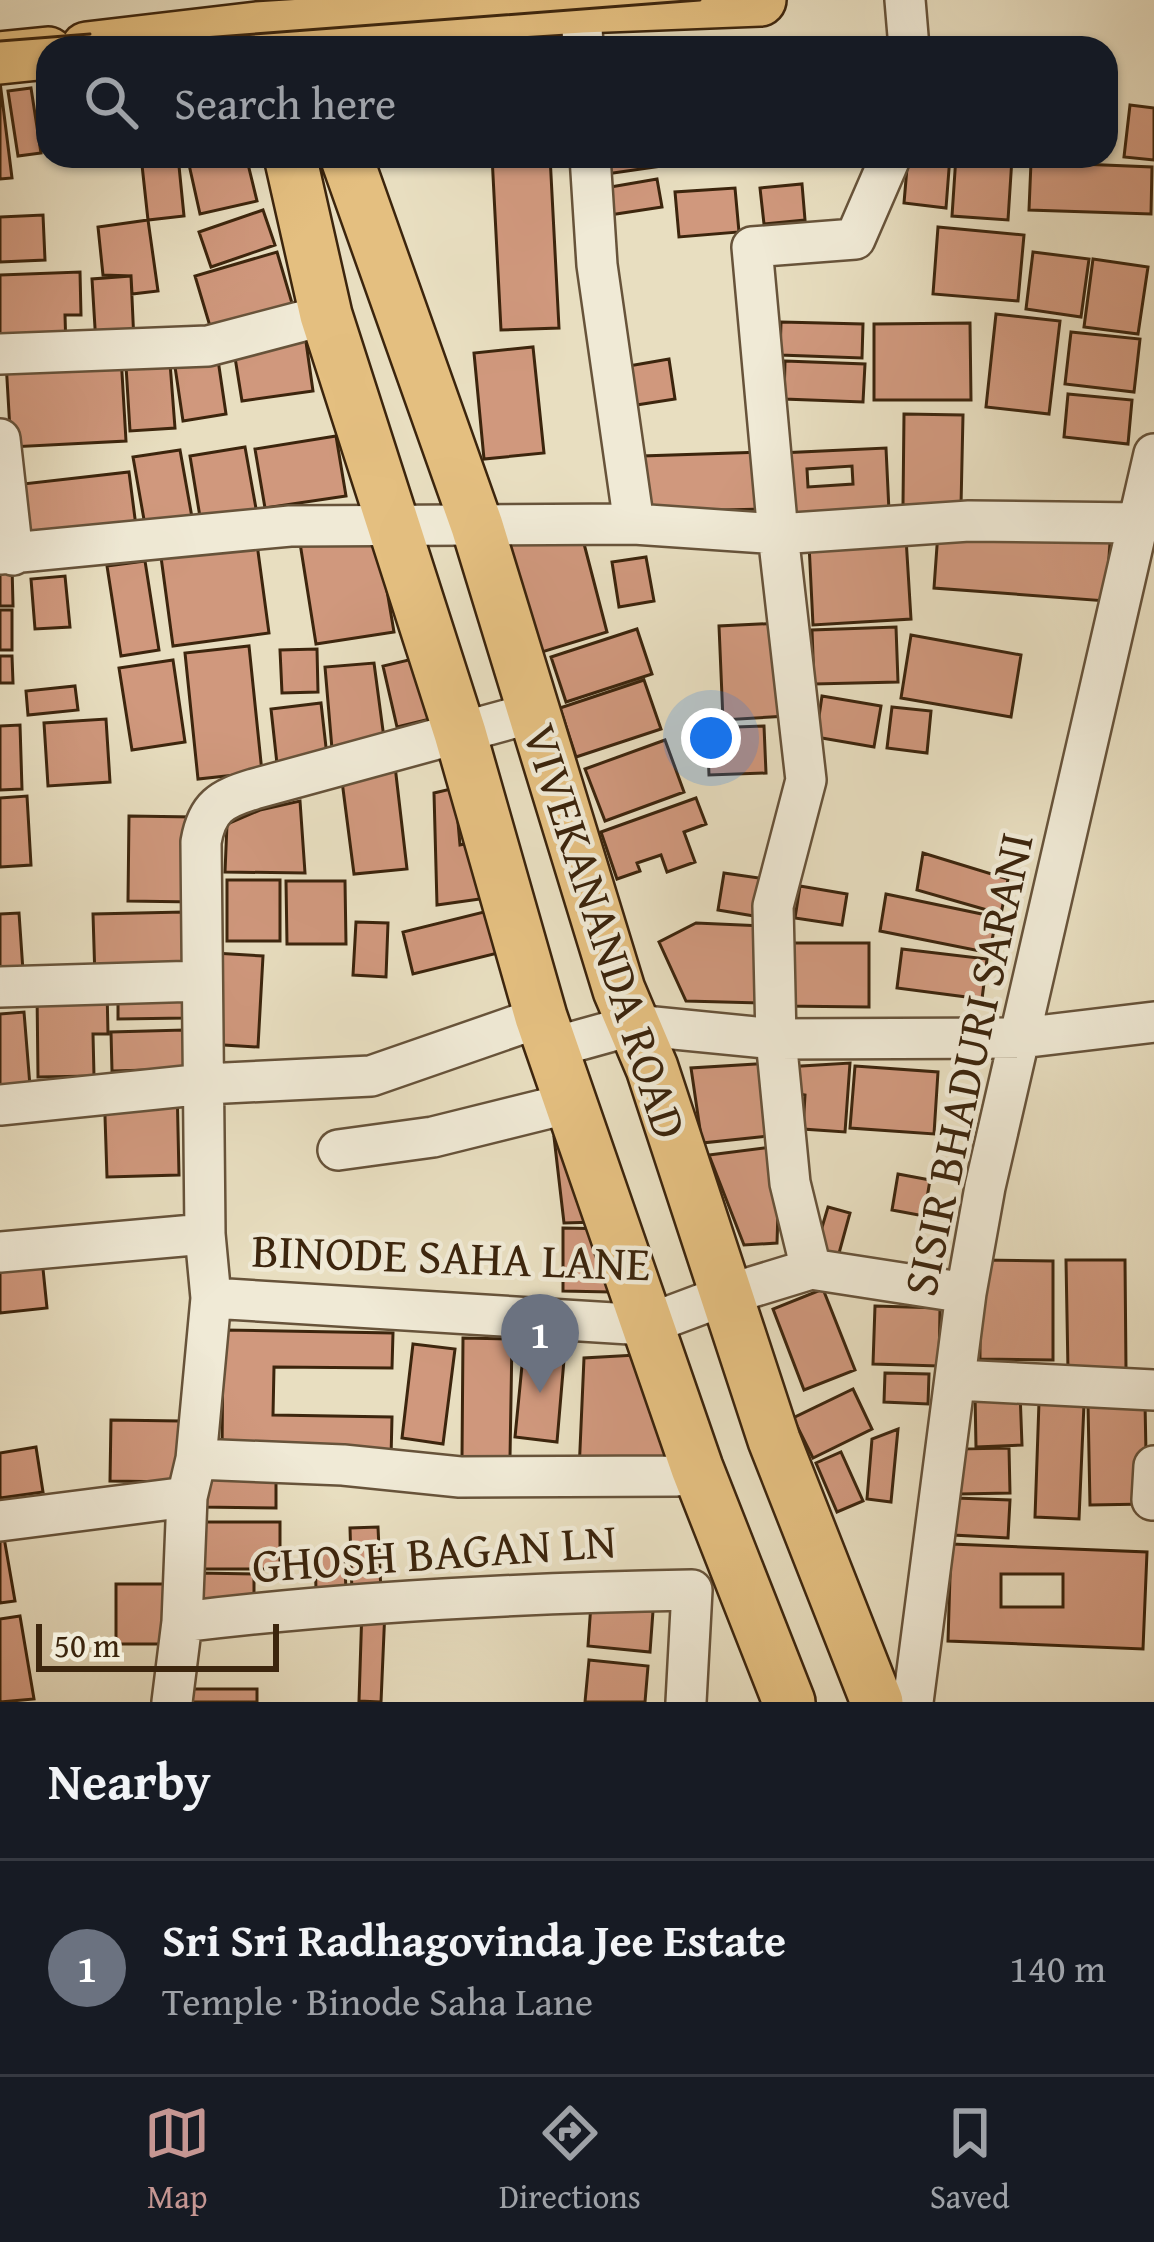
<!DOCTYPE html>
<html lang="en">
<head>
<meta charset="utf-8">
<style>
	:root { --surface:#171b24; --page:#242831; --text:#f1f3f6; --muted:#9ea1a6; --line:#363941; --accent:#c59692 }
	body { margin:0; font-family:"Gentium Book Plus",serif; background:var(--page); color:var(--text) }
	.scale { position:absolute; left:36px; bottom:30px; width:243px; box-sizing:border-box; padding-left:12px; border:6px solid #3c250d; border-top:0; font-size:33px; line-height:42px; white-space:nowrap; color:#3c250d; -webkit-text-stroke:9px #f0ead6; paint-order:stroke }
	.you { position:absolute; left:711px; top:738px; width:42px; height:42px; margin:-30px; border:9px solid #fff; border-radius:50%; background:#1a73e8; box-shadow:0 0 0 18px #1a73e833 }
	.badge { display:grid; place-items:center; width:78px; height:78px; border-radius:50%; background:var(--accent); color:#fff; font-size:39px; font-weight:700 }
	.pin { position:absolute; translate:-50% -99px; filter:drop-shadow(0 3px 6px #0008) }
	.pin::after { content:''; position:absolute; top:63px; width:42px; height:36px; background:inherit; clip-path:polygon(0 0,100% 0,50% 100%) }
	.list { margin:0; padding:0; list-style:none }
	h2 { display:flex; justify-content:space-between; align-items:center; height:156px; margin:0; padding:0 48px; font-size:51px }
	h2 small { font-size:39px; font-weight:400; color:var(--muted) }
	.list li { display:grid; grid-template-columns:78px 1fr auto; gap:36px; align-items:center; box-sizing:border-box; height:216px; padding:0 48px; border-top:3px solid var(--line) }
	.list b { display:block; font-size:45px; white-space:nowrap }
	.list p { margin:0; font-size:39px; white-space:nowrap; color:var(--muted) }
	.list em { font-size:39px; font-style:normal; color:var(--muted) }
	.icon { flex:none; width:66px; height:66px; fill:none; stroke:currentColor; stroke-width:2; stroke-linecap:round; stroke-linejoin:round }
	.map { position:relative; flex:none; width:1154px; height:1702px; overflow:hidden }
	.search { position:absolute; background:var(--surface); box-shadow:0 3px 9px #0004; left:36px; right:36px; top:36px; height:132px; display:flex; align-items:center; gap:30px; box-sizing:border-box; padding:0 42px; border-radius:36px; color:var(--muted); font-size:45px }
	.sheet { height:372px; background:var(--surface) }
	nav { display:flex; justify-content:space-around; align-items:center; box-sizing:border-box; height:168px; border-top:3px solid var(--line); background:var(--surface); font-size:33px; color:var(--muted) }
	nav a { display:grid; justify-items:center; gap:6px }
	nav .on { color:var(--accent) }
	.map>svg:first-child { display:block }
</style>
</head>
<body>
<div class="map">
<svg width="1154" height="1702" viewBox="0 0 1154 1702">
	<rect width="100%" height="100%" fill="#e8dec0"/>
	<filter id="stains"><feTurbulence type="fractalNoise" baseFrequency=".00167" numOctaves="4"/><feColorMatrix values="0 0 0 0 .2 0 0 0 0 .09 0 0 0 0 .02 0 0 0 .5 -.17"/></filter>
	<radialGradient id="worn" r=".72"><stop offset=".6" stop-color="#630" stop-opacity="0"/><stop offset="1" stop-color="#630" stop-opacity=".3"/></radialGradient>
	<path fill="#d0987d" stroke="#3c250d" stroke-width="3" fill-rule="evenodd" d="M442,35L444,48H379L417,45L416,38Z
		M649,38L650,48H593V42Z
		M567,39L568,48H535L534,42Z
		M967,41L1000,43L999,48H966Z
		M0,82L12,178L0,179Z
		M31,88L41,153L18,156L8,91Z
		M1130,105L1154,108V160L1124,157Z
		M141,156H178L184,216L148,220Z
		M207,156H246L257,201L200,214L188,160Z
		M492,156H550L559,328L501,330Z
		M604,156H661L662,166L606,174Z
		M908,156H950L946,208L904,203Z
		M956,156L1012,158L1008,220L952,216Z
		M1031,162L1152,167L1151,214L1029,210Z
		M657,179L662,207L603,216L599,189Z
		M802,184L805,220L764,224L760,188Z
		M735,188L739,232L679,237L675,192Z
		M263,210L275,245L211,267L199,232Z
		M43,215L45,260L0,262V217Z
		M148,220L158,291L132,294L131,276L103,275L98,227Z
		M938,227L1024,235L1018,301L933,294Z
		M277,252L294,310L212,333L195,276Z
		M1033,252L1089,259L1081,317L1026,309Z
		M1093,259L1148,267L1138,334L1084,327Z
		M80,272L81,315H65L66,349L0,351V275Z
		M131,276L134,342L96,344L92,279Z
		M996,314L1060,321L1049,414L986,407Z
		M781,322L863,324L862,358L780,355Z
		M970,323L971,400H874V324Z
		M1071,332L1140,339L1134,392L1065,384Z
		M305,335L313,391L242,401L233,345Z
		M533,347L544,453L484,459L474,353Z
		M217,353L226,414L183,421L174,360Z
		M121,356L126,441L11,447L6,362Z
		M669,359L675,399L630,406L623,367Z
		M785,361L865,364L863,402L784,399Z
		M170,363L175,428L130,431L126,366Z
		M1068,394L1132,400L1128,444L1064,437Z
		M904,414L963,415L961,506L903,505Z
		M336,436L346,496L265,508L255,449Z
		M245,447L257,514L201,523L190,456Z
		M886,448L889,511L783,515L780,453ZM852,466L853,484L808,487L807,469Z
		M180,450L193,523L146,531L133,457Z
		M764,452L765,509L644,512L642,456Z
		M129,472L137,534L30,546L23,484Z
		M1111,528L1106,601L934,588L938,532Z
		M377,531L394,632L316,644L300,543Z
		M582,536L607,632L542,652L506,540Z
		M906,538L911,619L813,625L809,544Z
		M257,544L269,633L173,646L161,557Z
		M646,557L654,601L619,607L612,562Z
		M145,561L159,650L121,656L107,566Z
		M0,565H12L13,606H0Z
		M65,576L70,627L35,629L31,579Z
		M0,610H12V650H0Z
		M782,623L787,716L723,720L719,626Z
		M896,627L898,682L814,684L812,630Z
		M637,629L652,674L566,702L551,657Z
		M911,635L1021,655L1011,717L901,698Z
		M249,646L262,772L198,779L185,653Z
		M317,649L318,692L282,693L280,650Z
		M0,656H12L13,683H0Z
		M417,658L430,719L397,727L383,666Z
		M173,660L185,742L132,750L119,668Z
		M374,663L384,738L332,749L325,667Z
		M644,680L661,729L576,757L560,708Z
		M75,686L78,710L28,715L26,691Z
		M822,696L881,706L874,747L816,737Z
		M321,703L327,756L278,773L271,709Z
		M892,707L931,711L927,753L887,748Z
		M106,719L110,782L48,786L44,723Z
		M20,725L22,789L0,790V726Z
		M764,726L766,773L709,775L707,728Z
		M665,740L684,792L605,821L585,769Z
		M395,766L407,869L354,874L342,781Z
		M455,788L460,845L475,842L494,897L437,905L434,793Z
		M27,796L31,865L0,867V798Z
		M696,798L706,824L684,832L695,862L667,872L661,855L637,863L640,871L617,879L601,832Z
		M300,801L305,873L225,872L227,824L260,810Z
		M129,816L194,817V902L128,901Z
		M923,853L1008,879L1001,914L917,890Z
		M724,873L766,879L760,917L718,910Z
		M227,880H280V941H227Z
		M286,881H345L346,944H287Z
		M800,886L847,894L842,925L795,918Z
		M886,894L996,917L990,953L880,931Z
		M500,908L510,950L413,974L403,932Z
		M184,912L185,977L95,979L93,914Z
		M19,913L23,971L0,973V914Z
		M356,922L388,923L386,977L353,975Z
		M696,923L765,926L760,1003L686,1001L659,942Z
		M781,943H869V1007L780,1006Z
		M902,949L987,959L982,999L897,988Z
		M214,953L263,956L258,1047L208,1044Z
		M118,988H186V1018L118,1019Z
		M107,989L108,1034H93L94,1076L38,1077L37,990Z
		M24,1012L30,1086L0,1088V1014Z
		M184,1030L185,1069L112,1071L111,1032Z
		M772,1063L777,1135L702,1143L691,1068Z
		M850,1063L845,1132L803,1129L805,1095L793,1093L786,1067Z
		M855,1066L938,1072L934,1134L850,1128Z
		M177,1084L179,1175L107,1177L104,1086Z
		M571,1134L596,1222L564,1223L554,1137Z
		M780,1146L777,1243L744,1245L709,1155Z
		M898,1174L930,1180L924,1216L892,1210Z
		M828,1207L850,1213L838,1257L815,1251Z
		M563,1228L610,1229V1292L563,1291Z
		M42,1259L47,1308L0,1313V1263Z
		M980,1260L1053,1261V1360L980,1359Z
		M1066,1260H1125L1126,1370L1068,1371Z
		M823,1289L855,1370L804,1390L773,1309Z
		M875,1306L940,1308L939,1366L873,1364Z
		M223,1330L393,1333L392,1368L274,1367L273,1415L392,1417L391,1458L222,1456Z
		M463,1338L512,1339L510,1458L462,1457Z
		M413,1344L455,1349L443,1444L402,1438Z
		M524,1345L565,1348L557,1442L515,1437Z
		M636,1355L676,1463L579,1472L584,1358Z
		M885,1373L929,1374L928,1404L884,1402Z
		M853,1389L872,1429L813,1458L793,1418Z
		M1020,1392L1022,1445L976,1447L975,1393Z
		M1039,1402L1084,1404L1079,1519L1035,1517Z
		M1145,1403L1147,1504L1090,1505L1088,1404Z
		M111,1420L180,1421L179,1482L110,1481Z
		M898,1429L891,1502L867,1499L872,1439Z
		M36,1447L43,1492L0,1498V1453Z
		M1009,1448L1010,1493L959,1494L957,1449Z
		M841,1452L863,1501L837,1512L816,1463Z
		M201,1467L276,1468V1508L200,1507Z
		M955,1498L1010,1500L1008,1538L953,1535Z
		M193,1522H280V1569H193Z
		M2,1526L15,1601L0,1603V1527Z
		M378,1527L381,1592L352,1593L350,1528Z
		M951,1544L1147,1552L1143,1649L948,1641ZM1001,1574H1063V1607H1001Z
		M344,1552L346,1589L316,1590L315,1553Z
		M199,1573L254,1574V1605L199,1604Z
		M116,1584H167V1644H116Z
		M591,1604L653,1611L650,1652L588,1646Z
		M362,1608L385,1609L381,1702L359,1701Z
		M20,1616L34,1699L0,1702V1619Z
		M589,1660L648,1666L645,1702H585Z
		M184,1689H257V1702H184Z"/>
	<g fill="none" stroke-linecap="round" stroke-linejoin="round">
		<g stroke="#67533a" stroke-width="44">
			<path id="minor" d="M905,0L909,48
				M581,7L583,48
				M590,156L597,265L634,524
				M0,354L208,346L326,315
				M0,439L13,555
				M0,554L290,526L634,524L778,534L969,521L1139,523
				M0,987L202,981
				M551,1048L634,1025L776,1039L1021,1038L1154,1022
				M0,1105L205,1084L371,1076L541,1017
				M338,1150L433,1137L570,1103
				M0,1252L205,1234
				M811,1269L790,1183L776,1039L773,906L806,780L778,534L752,247L855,239L891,156
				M211,1298L646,1325L726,1295L811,1269L966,1293
				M956,1380L1154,1390
				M196,1459L343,1465L460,1477L677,1476L697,1468
				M1152,1500L1154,1466
				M0,1521L187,1497
				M182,1622C352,1601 521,1593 692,1590L686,1702
				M172,1702L182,1622L187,1497L196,1459L211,1298L205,1234L201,842C207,807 221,799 254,789L532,713
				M913,1702L966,1293L985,1187L1154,454"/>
		</g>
		<g stroke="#3c250d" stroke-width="56">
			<path id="major" d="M87,48L257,28L581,7L760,0
				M0,58L48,53
				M290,156L326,315L460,733L541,1017L697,1468L789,1702
				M346,156L477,526L619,990L652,1068L774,1440L877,1702"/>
		</g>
		<use href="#minor" stroke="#f0ead6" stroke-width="39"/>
		<use href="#major" stroke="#e4bf80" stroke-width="51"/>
		<path stroke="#3c250d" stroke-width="3" d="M0,41L90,34
			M72,48L700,0"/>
	</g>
	<g text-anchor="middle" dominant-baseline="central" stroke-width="9" stroke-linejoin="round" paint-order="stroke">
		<g font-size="48" fill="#3c250d" stroke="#f0ead6">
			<text transform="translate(606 931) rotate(72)">VIVEKANANDA ROAD</text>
			<text transform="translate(967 1064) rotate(-78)">SISIR BHADURI SARANI</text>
			<text transform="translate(451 1256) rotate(2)">BINODE SAHA LANE</text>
			<text transform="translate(434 1552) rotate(-4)">GHOSH BAGAN LN</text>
		</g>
	</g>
	<rect width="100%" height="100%" filter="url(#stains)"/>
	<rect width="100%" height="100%" fill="url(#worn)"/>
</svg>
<div class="scale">50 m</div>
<div class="you"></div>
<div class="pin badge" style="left:540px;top:1393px;background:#6b7280">1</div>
<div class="search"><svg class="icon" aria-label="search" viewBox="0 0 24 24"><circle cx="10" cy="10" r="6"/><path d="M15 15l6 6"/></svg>Search here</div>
</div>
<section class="sheet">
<h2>Nearby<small></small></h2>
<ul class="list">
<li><span class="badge" style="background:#6b7280">1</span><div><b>Sri Sri Radhagovinda Jee Estate</b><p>Temple · Binode Saha Lane</p></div><em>140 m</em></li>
</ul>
</section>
<nav>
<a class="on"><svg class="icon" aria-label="map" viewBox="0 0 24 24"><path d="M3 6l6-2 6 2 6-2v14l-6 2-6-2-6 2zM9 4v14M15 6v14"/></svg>Map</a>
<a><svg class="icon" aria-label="directions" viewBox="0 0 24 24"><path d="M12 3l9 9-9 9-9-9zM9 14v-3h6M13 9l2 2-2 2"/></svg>Directions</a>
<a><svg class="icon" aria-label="saved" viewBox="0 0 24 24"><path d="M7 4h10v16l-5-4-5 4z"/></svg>Saved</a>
</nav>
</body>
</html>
